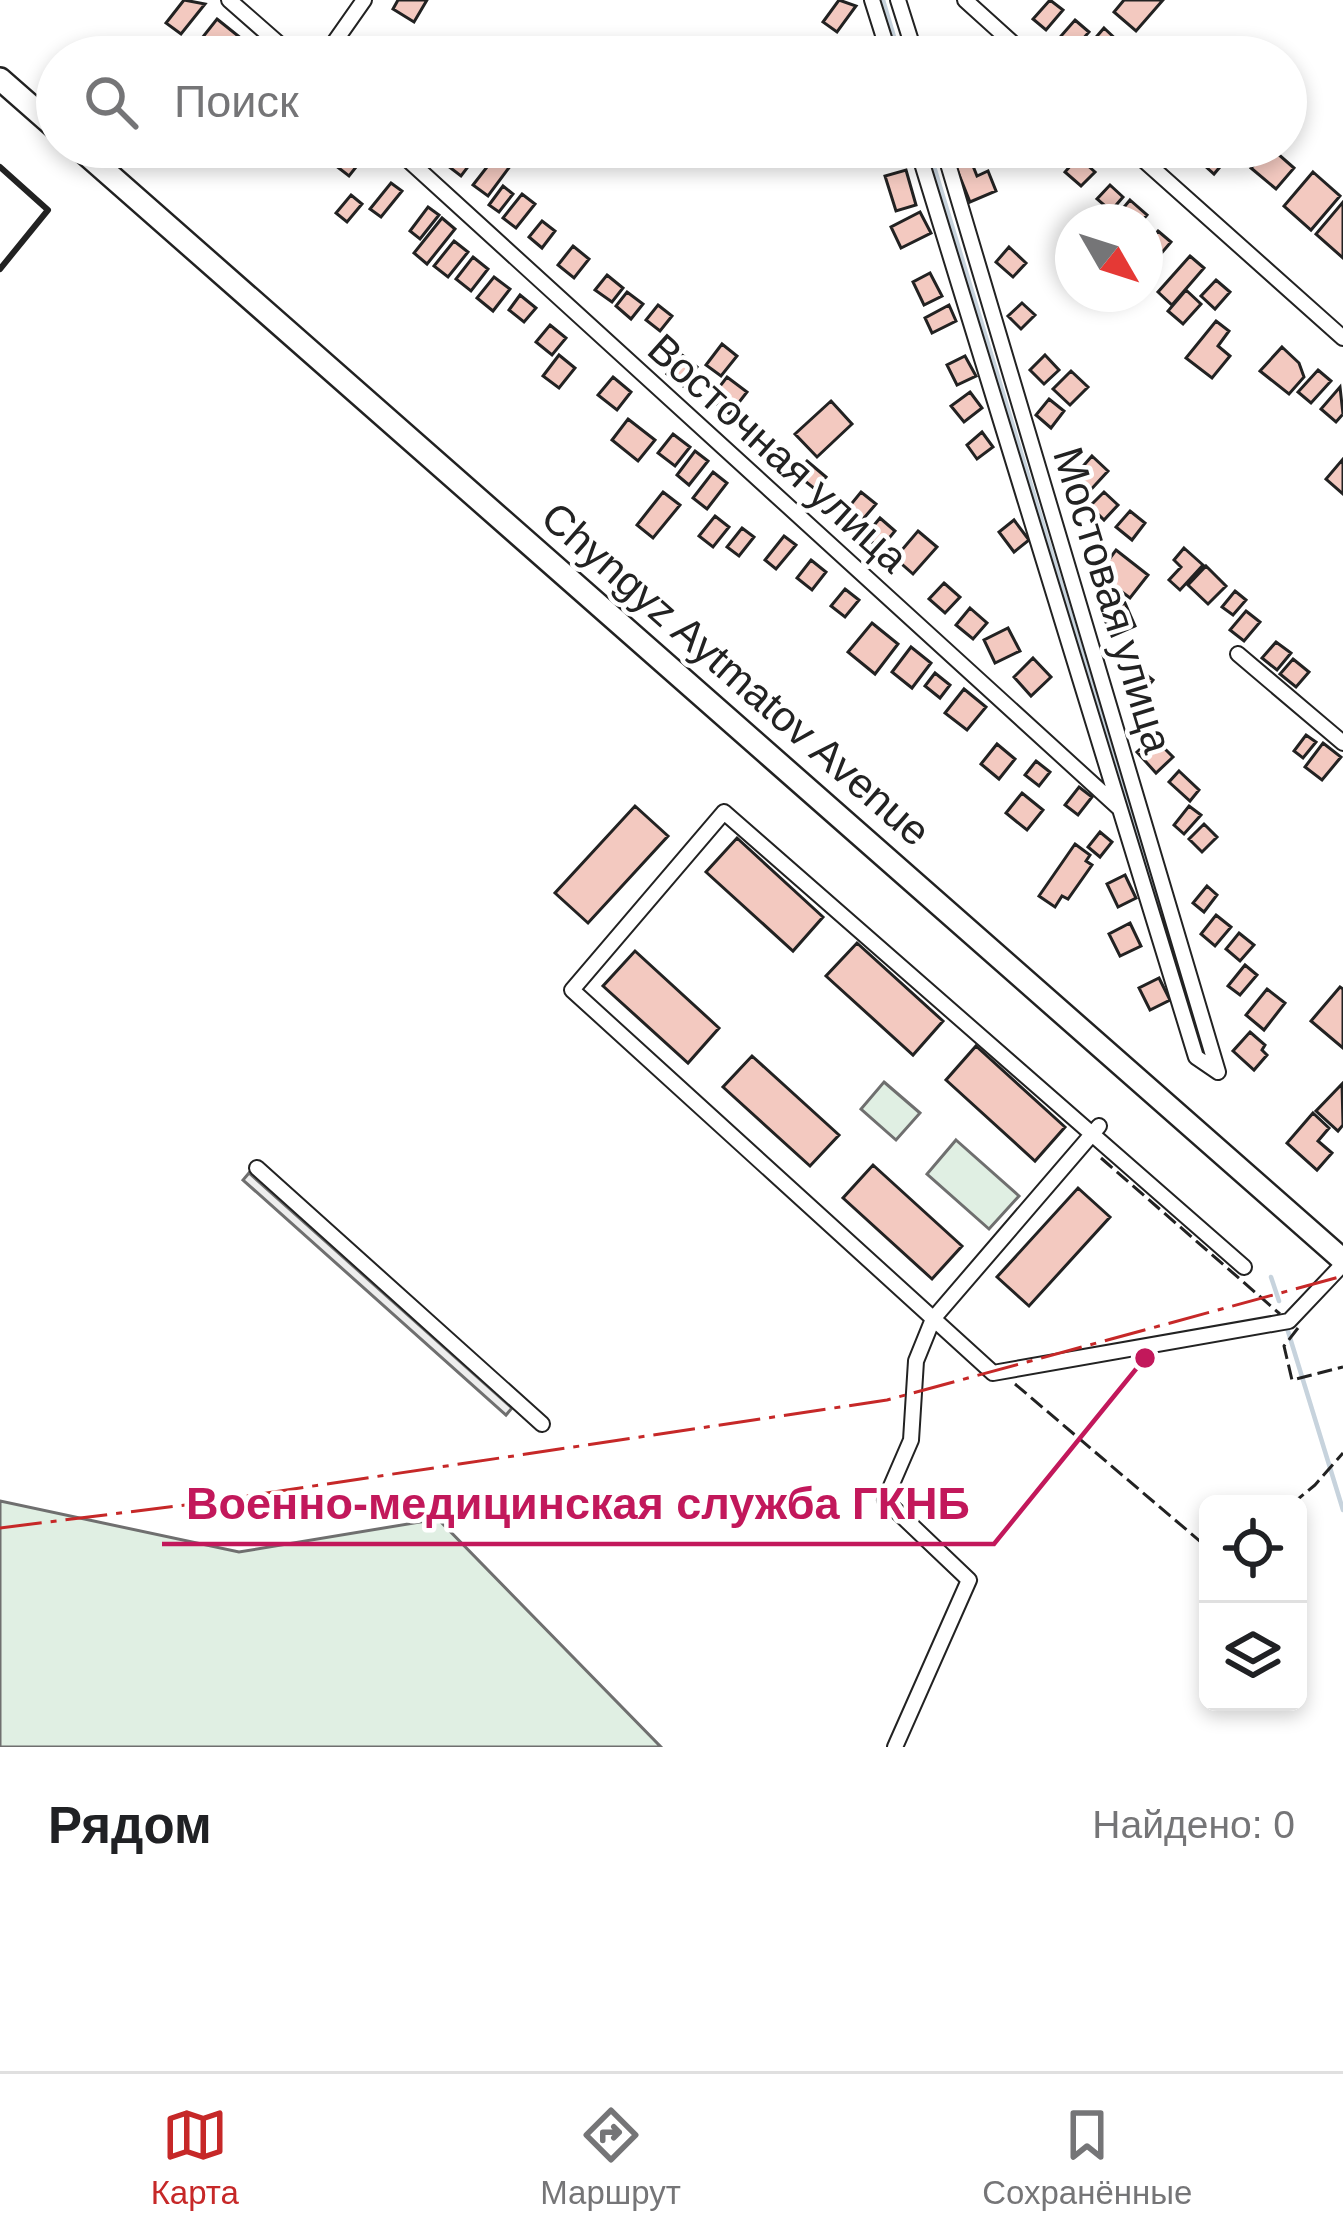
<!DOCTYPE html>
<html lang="ru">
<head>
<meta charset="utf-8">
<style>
	:root { --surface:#fff; --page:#f2f2f2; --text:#202124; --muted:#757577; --line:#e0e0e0; --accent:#c62828 }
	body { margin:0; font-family:Arial,sans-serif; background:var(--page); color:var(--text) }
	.controls { position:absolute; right:36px; bottom:36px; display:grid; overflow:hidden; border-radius:18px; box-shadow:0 6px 18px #0003 }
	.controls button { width:108px; height:108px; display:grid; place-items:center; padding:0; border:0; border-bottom:3px solid var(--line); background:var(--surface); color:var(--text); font:60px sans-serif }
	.compass { position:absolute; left:1055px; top:204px; width:108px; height:108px; border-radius:50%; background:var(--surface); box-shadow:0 6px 18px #0003; rotate:129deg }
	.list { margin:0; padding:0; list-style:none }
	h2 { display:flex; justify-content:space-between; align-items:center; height:156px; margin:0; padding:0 48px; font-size:51px }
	h2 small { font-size:39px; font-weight:400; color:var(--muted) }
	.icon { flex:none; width:66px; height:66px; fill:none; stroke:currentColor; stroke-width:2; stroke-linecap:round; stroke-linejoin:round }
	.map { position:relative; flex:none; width:1343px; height:1747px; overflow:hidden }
	.search { position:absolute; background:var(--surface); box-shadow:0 6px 18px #0003; left:36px; right:36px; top:36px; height:132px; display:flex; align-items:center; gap:30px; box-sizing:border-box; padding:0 42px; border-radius:66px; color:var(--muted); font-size:45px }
	.sheet { height:324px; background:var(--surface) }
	nav { display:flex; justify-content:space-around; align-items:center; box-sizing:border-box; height:168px; border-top:3px solid var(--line); background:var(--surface); font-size:33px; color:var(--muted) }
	nav a { display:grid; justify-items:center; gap:6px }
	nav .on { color:var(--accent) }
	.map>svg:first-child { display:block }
</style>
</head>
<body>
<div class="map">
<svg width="1343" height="1747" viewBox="0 0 1343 1747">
	<rect width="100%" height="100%" fill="#fff"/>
	<path fill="#e0efe3" stroke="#6f6f6f" stroke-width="3" d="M884,1082L920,1113L896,1140L861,1109Z
		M956,1140L1019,1196L989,1229L927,1174Z
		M0,1501L239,1552L438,1519L661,1747H0Z"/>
	<path fill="#ededed" stroke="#6f6f6f" stroke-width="3" d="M249,1173L512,1408L506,1415L243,1180Z"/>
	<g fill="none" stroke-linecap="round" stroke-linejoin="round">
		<path stroke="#c7d3dd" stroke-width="4.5" d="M883,0L900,57
			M928,147L1206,1060
			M1271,1277L1279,1301
			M1287,1328L1343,1510"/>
	</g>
	<path fill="#f3c9c0" stroke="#222" stroke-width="3" d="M184,0L205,4L181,34L166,23Z
		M398,0H427L414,22L393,9Z
		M839,0L856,6L837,32L823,22Z
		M1050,0L1063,10L1046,30L1033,19Z
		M1124,0H1163L1136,31L1114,12Z
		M217,19L242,39L228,57H187Z
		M1075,20L1089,32L1075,48L1061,36Z
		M1104,28L1120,43L1107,57H1079Z
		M343,147H362L368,152L349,176L331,162Z
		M463,147L480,151L461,176L448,166Z
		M1222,147L1235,149L1214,174L1205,166Z
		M1270,147L1294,168L1276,189L1251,168Z
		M497,154L511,165L488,196L473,185Z
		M969,156L977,176L988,171L996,191L970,202L954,162Z
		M1078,157L1095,172L1081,186L1065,172Z
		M906,170L916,205L896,211L885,176Z
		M1313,172L1340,196L1311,230L1284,206Z
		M391,183L402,191L381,217L370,209Z
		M1110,185L1123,197L1111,211L1097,199Z
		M503,186L513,194L499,212L489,205Z
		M522,194L535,204L516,228L503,218Z
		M351,195L362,204L347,222L336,213Z
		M1130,200L1147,215L1141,222H1129L1119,213Z
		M1343,202V258L1316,234Z
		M428,207L439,215L420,239L410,231Z
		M920,212L931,233L901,248L891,227Z
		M442,218L455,229L427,264L414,253Z
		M542,221L555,231L542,248L529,237Z
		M1158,231L1171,242L1153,263L1145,256V246Z
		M454,241L468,252L448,277L434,266Z
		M573,246L589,259L574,278L558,265Z
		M1009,247L1026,263L1013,277L996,262Z
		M1190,256L1204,268L1172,305L1158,292Z
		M473,257L488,269L471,291L456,279Z
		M930,273L942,296L924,305L913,282Z
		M607,275L623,288L612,302L595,290Z
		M494,277L510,289L493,311L477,298Z
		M1216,280L1230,292L1215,309L1201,296Z
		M1186,290L1201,304L1183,324L1168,311Z
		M627,292L643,304L631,319L616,306Z
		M520,295L536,308L524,322L509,310Z
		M1022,303L1035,315L1021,329L1008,316Z
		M658,305L672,316L660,331L646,320Z
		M949,305L956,321L932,333L925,318Z
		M1216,321L1229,331L1218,346L1230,356L1212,378L1186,358Z
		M550,325L566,338L552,355L536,342Z
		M722,344L737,356L721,376L706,365Z
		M1282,347L1299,363L1304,377L1289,394L1260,371Z
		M559,355L575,368L559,388L543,376Z
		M682,355L697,367L683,386L667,374Z
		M1045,355L1059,370L1044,384L1030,370Z
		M965,356L976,376L957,385L947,365Z
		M1318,370L1331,381L1311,403L1298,392Z
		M1071,371L1088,387L1070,405L1053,389Z
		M613,377L631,392L617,410L598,395Z
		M727,377L747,392L730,414L710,399Z
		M1340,387L1343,414L1336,422L1321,409Z
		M970,392L982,408L964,422L951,406Z
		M1049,399L1064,411L1051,428L1036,415Z
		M831,401L852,424L817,457L795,434Z
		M628,419L655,440L638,461L612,440Z
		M982,432L993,447L977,459L967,445Z
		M673,434L690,447L675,466L658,453Z
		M695,451L708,461L689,485L677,475Z
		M1092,456L1108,471L1086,495L1070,481Z
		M1343,459V494L1326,479Z
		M807,461L826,477L815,489L796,474Z
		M713,472L727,483L707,509L693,498Z
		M663,492L680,505L653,538L637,525Z
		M861,492L876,504L858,525L844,513Z
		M1104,492L1118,505L1104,520L1090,506Z
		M1130,511L1145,523L1132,540L1116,527Z
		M715,516L729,527L713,547L699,536Z
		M880,518L895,531L880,549L865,536Z
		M1014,520L1029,540L1014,552L999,532Z
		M742,528L754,537L739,556L727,547Z
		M918,531L937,547L913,574L895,558Z
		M784,536L796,545L776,569L765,560Z
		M1184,548L1203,565L1180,590L1169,580L1181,567L1174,560Z
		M1116,550L1148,575L1130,598L1098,574Z
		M811,560L826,572L812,590L797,578Z
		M1206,566L1226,586L1208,604L1188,585Z
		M944,583L960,597L945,613L929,599Z
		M845,589L859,600L845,617L831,606Z
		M1235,591L1246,600L1233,615L1222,607Z
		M1125,603L1135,626L1112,636L1102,613Z
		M970,608L987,623L973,639L956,625Z
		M1246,611L1260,622L1244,641L1230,630Z
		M872,623L898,644L875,674L848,652Z
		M1008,628L1020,651L995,663L984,640Z
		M1276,642L1291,653L1277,670L1262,658Z
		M911,647L931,663L912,688L892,672Z
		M1033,658L1051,677L1031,696L1014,677Z
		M1293,659L1309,672L1296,687L1280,674Z
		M1137,668L1153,680L1139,698L1123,686Z
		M935,673L950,685L940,698L925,686Z
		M964,689L986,707L967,730L945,713Z
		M1306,735L1316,742L1303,758L1294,751Z
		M1153,737L1173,757L1156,773L1137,752Z
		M1323,743L1341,757L1322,780L1305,767Z
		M997,744L1015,759L999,779L981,764Z
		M1036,761L1050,772L1039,786L1025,775Z
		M1179,771L1199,790L1190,801L1169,782Z
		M1079,787L1092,797L1078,815L1065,805Z
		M1022,793L1043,810L1027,830L1006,813Z
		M635,806L668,836L588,923L555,893Z
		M1189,806L1201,815L1184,834L1174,825Z
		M1204,824L1217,837L1202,852L1189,839Z
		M1100,832L1112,842L1100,857L1088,847Z
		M737,838L823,917L793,951L706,872Z
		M1075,844L1090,855L1086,861L1092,865L1068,899L1062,896L1055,907L1039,896Z
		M1125,875L1136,898L1118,907L1107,884Z
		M1207,886L1217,895L1204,912L1193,903Z
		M1216,915L1231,927L1215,946L1201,934Z
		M1130,923L1141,946L1120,956L1109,934Z
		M1239,933L1254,945L1240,961L1226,949Z
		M857,943L943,1021L913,1055L826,976Z
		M635,951L719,1028L688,1063L603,986Z
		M1245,965L1257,975L1240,995L1228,986Z
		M1159,978L1170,1000L1150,1010L1139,988Z
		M1340,987L1343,989V1048L1311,1021Z
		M1267,989L1285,1003L1264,1030L1246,1015Z
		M1250,1032L1265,1045L1262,1050L1267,1055L1254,1070L1233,1051Z
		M976,1046L1065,1127L1035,1161L946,1080Z
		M752,1056L839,1135L810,1166L723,1087Z
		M1342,1084L1343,1125L1338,1131L1316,1111Z
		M1313,1113L1329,1128L1318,1141L1332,1153L1317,1170L1287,1143Z
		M873,1165L962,1246L932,1279L843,1198Z
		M1078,1188L1110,1217L1029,1306L997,1277Z"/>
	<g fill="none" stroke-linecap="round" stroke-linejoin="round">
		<g stroke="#222" stroke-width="18">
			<path id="street" d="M229,0L294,57
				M872,0L890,57
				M898,0L916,57
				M965,0L1028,57
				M324,57L364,0
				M394,147L1118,807
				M917,147L1196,1057L1218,1072
				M943,147L1218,1072
				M1129,147L1343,338
				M1238,654L1343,743
				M257,1168L542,1424
				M1244,1267L724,812L572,990L993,1373L1289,1321L1343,1264
				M895,1747L969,1580L885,1500L911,1440L916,1361L933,1319L1099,1126"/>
		</g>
		<g stroke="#222" stroke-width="26">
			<path id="secondary" d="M0,79L57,129
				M78,147L1343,1260"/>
		</g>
		<use href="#street" stroke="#fff" stroke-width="14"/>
		<use href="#secondary" stroke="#fff" stroke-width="21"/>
		<path stroke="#222" stroke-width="3" stroke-dasharray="15 6" stroke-linecap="butt" d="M1101,1158L1280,1314
			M1298,1328L1284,1346L1292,1380L1343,1367
			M1015,1384L1208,1548
			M1292,1504L1315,1485L1343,1453"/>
		<path stroke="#222" stroke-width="6" d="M0,167L48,210L0,269"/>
		<path stroke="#c62828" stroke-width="3" stroke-dasharray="42 9 6 9" stroke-linecap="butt" d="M0,1528L193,1504L887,1400L1343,1276"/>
	</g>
	<g text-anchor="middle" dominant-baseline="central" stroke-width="9" stroke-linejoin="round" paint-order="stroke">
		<g font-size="42" fill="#222" stroke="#fff">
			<text transform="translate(778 453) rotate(42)">Восточная улица</text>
			<text transform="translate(1113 600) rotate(73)">Мостовая улица</text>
			<text transform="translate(736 674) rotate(41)">Chyngyz Aytmatov Avenue</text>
		</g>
	</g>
	<path fill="none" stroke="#c2185b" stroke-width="4.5" d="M1145 1358L994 1544H162"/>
	<circle fill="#c2185b" stroke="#fff" stroke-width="4.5" cx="1145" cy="1358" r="12"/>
	<g font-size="45" text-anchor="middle" font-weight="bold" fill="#c2185b" stroke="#fff" stroke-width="9" stroke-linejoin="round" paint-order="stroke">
		<text x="578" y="1519">Военно-медицинская служба ГКНБ</text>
	</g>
</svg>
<div class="controls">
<button><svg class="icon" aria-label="locate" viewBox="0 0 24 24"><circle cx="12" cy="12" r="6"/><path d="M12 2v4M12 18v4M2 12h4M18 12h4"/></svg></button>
<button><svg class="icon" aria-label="layers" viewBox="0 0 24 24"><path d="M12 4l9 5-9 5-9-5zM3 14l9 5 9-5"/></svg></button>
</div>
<svg class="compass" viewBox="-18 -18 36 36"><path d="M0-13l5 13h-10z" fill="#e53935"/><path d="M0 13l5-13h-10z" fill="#757577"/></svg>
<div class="search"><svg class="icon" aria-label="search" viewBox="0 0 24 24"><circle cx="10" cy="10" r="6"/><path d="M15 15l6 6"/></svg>Поиск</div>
</div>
<section class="sheet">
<h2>Рядом<small>Найдено: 0</small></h2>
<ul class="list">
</ul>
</section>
<nav>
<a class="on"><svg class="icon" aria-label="map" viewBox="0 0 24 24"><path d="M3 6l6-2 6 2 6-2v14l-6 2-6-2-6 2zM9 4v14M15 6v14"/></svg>Карта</a>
<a><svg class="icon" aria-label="directions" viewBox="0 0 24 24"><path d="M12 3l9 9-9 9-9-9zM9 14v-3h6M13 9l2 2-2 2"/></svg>Маршрут</a>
<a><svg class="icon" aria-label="saved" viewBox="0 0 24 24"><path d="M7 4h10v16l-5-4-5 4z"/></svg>Сохранённые</a>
</nav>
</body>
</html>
